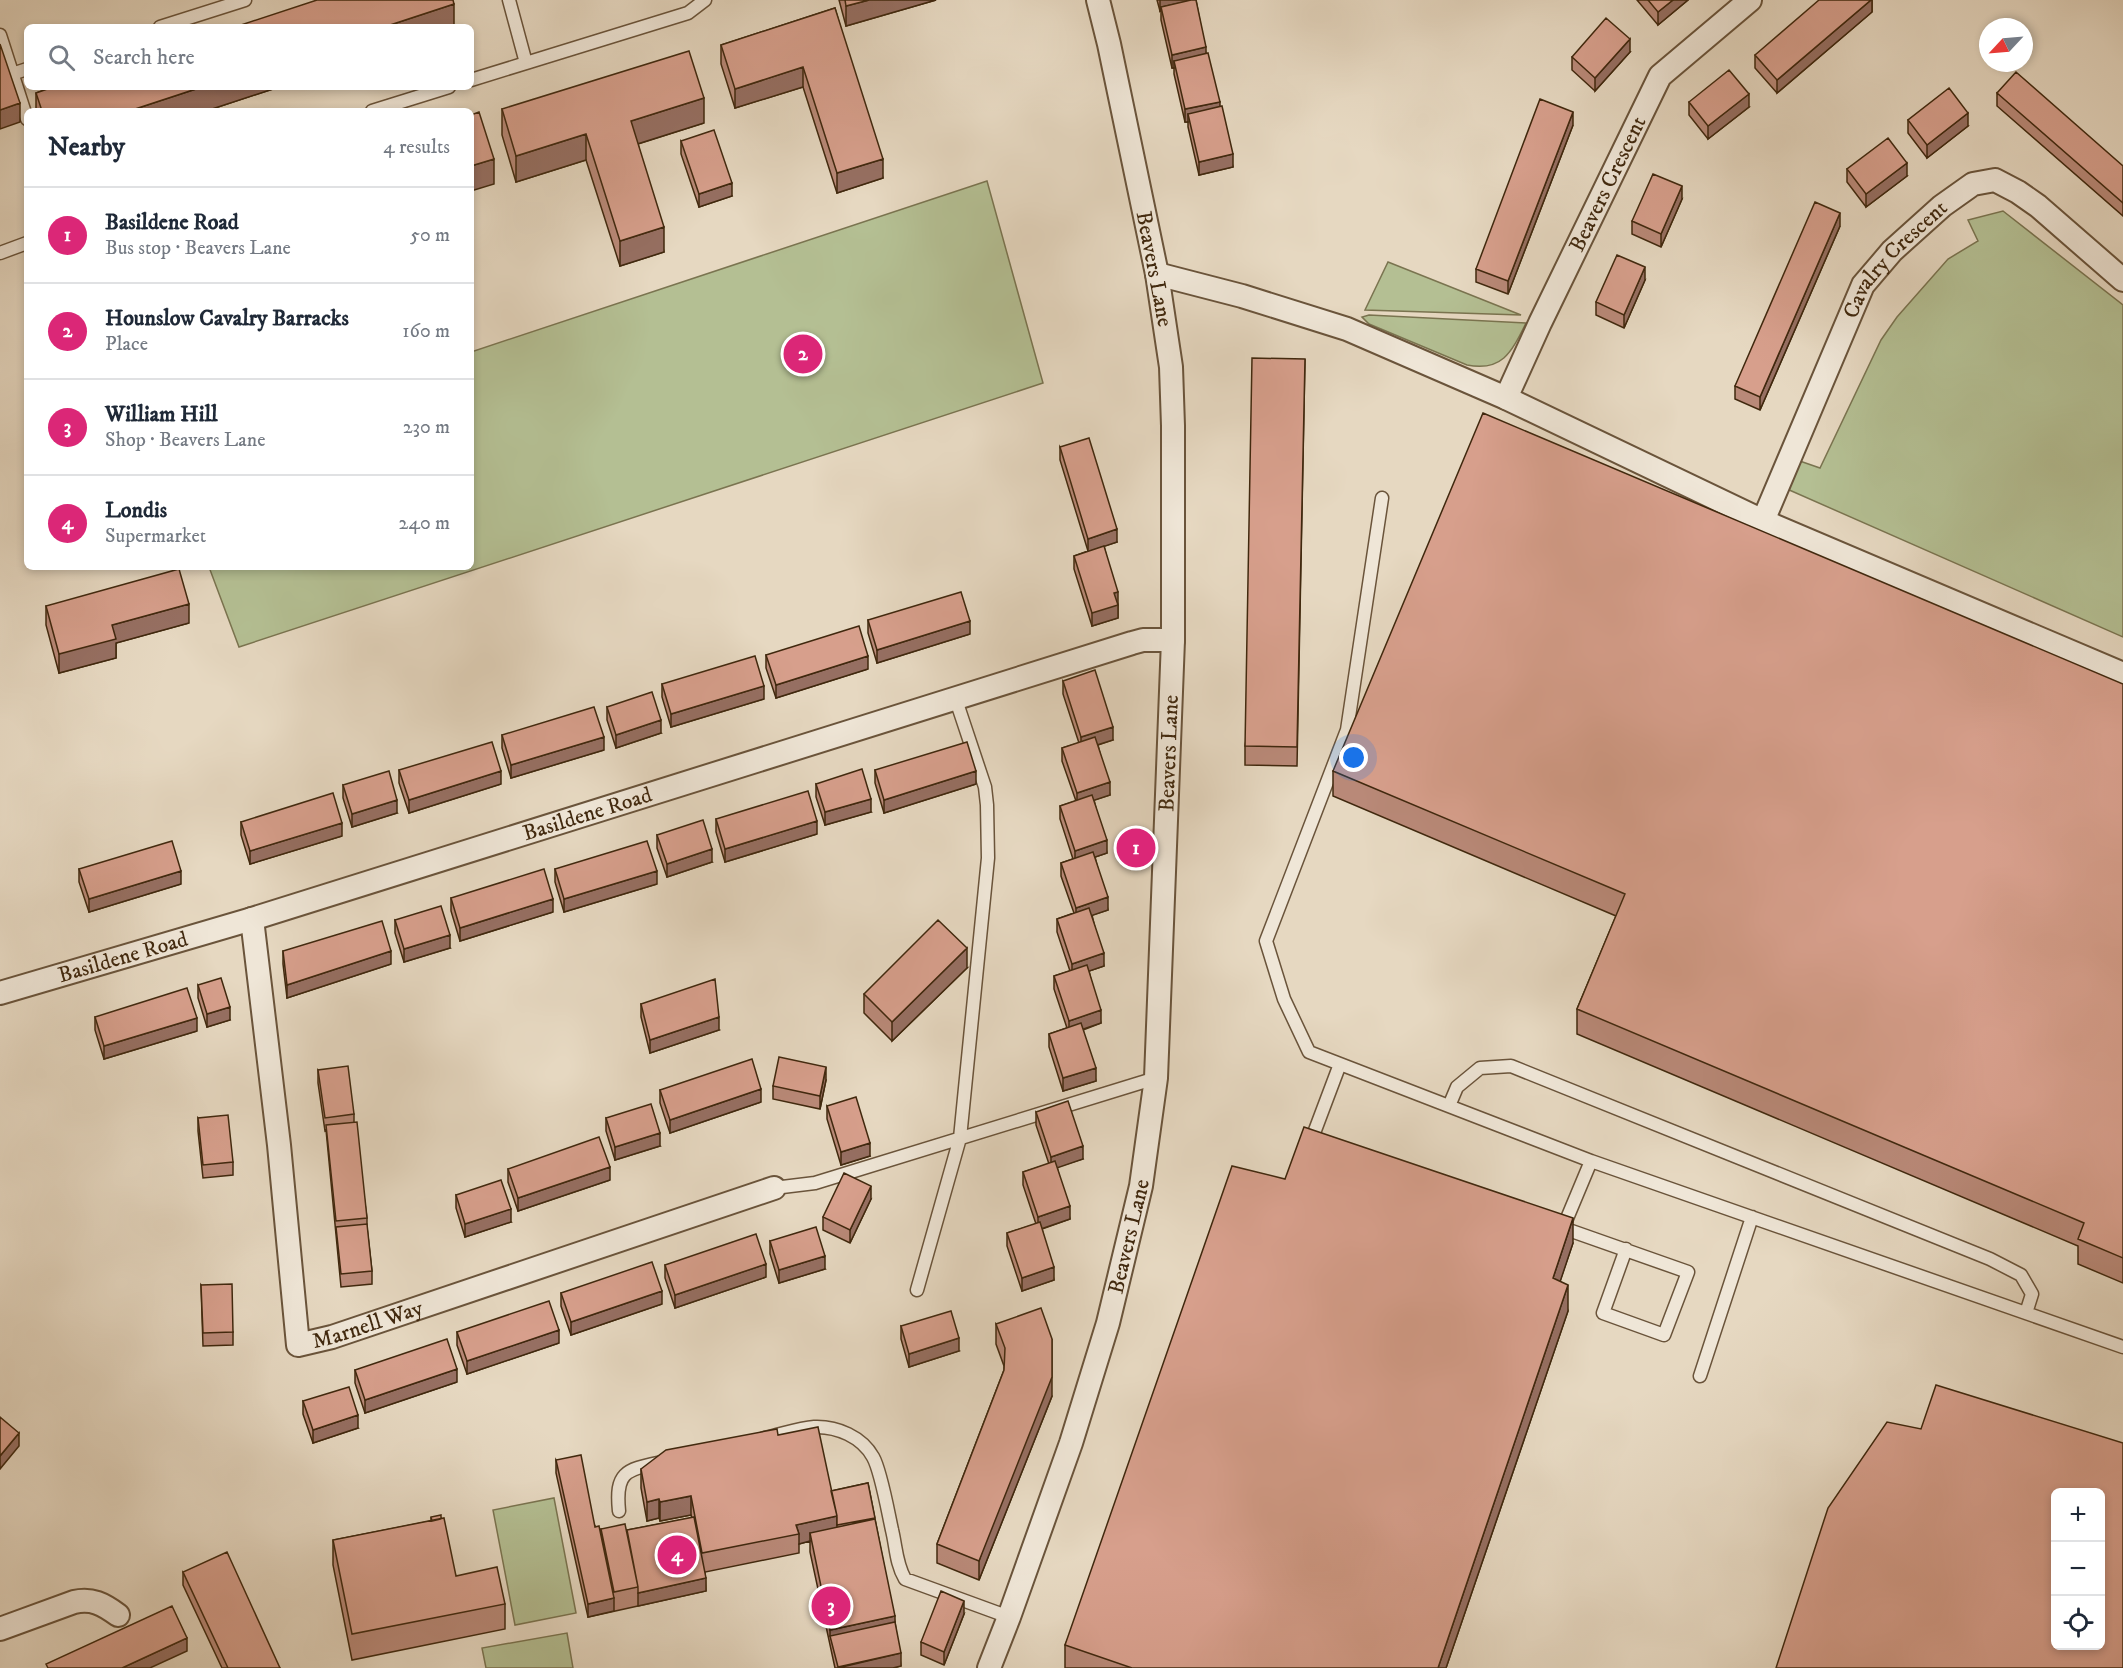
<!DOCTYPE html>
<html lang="en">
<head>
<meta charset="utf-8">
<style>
	:root { --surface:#fff; --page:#f6f6f7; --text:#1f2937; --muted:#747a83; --line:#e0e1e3; --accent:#db2777 }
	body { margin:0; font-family:"IM FELL DW Pica",serif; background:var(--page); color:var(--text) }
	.controls { position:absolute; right:18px; bottom:18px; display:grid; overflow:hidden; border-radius:9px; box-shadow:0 3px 9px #0003 }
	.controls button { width:54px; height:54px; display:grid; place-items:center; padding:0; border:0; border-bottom:2px solid var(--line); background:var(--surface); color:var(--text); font:30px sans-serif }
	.compass { position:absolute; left:1979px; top:18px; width:54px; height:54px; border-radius:50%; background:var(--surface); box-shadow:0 3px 9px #0003; rotate:244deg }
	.you { position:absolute; left:1354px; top:758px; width:21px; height:21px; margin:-15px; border:4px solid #fff; border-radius:50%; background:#1a73e8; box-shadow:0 0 0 9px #1a73e833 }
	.badge { display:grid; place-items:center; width:39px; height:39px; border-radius:50%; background:var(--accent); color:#fff; font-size:20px; font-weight:700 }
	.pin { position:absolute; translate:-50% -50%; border:3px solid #fff; box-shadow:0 2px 6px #0006 }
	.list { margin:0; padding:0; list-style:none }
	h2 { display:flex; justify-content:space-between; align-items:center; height:78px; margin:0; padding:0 24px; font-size:26px }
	h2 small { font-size:20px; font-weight:400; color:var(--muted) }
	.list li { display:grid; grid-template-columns:39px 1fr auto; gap:18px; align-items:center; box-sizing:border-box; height:96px; padding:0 24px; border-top:2px solid var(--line) }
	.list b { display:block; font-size:22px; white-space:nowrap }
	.list p { margin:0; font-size:20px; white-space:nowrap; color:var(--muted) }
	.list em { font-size:20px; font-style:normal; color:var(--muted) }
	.icon { flex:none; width:33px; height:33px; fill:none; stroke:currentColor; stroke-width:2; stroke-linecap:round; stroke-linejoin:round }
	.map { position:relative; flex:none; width:2123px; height:1668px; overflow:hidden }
	.search { position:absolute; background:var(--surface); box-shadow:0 3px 9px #0003; left:24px; top:24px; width:450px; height:66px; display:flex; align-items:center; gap:15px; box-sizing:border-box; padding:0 21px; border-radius:9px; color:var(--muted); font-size:22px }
	.panel { position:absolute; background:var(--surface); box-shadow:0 3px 9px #0003; left:24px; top:108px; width:450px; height:462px; border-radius:9px }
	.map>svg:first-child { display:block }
</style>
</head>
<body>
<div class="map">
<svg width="2123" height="1668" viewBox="0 0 2123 1668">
	<rect width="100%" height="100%" fill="#e6d8c1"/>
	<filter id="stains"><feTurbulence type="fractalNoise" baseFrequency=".00333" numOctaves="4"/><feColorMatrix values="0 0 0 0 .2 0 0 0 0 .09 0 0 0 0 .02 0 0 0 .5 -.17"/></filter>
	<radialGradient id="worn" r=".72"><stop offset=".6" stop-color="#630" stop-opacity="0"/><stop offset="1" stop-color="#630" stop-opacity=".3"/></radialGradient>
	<path fill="#b4bf93" stroke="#7a7450" stroke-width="1.5" d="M987,181L1043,383L239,647L209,567H471V352Z
		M2003,211L2123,305V637L1787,489L1794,459L1820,468L1881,340L1897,317L1948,259L1978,241L1968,220Z
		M1388,262L1521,315L1365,310Z
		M1369,315L1526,323C1512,351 1503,372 1467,365L1369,324L1362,317Z
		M554,1498L576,1613L515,1625L493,1510Z
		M567,1633L573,1668H486L482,1648Z"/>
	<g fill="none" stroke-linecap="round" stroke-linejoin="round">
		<g stroke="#6a543b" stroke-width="15">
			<path id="lane" d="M160,27L245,0
				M0,35L27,119
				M526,63L688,13L705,0
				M12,74L27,69
				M471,80L526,63L509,0
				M372,111L449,87
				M0,253L27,243
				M1382,498L1347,730L1266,941L1284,999L1309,1052L1591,1161L2123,1347
				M1449,1106L1457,1087L1480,1068L1511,1066L1990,1259L2021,1275L2032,1294L2026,1313
				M1315,1142L1311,1141L1340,1064
				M1591,1161L1563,1228L1688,1272L1664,1335L1603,1313L1626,1249
				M774,1188L815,1183L1156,1078
				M917,1290L960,1138L988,858L987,805L985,787L955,697
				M1700,1376L1752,1217
				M764,1438C780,1435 798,1428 814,1427C837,1426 862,1437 873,1457C881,1471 888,1512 892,1530C896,1546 896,1564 905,1579L1009,1617
				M619,1511C615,1471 626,1470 662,1462"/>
		</g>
		<g stroke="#6a543b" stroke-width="26">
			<g id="street">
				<path d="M1157,274L1242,296L1347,329L1506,398L1763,521L2123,674"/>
				<path id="s1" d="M1506,398L1540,323L1660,76L1750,0"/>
				<path id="s2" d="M1763,521L1863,285L1892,251L1942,206L1973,184L1995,180L2018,192L2038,206L2123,280"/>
				<path id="s3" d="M252,919L279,1145L298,1345L332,1337L774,1188"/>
				<path id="s4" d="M0,993L252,919L1132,643L1143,640H1173"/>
				<path d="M0,1629L74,1602C92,1598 103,1604 118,1615"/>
				<path id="s5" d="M989,1668L1009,1617L1071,1443L1108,1323L1141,1186L1156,1078L1173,640V426L1171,367L1157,274L1109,44L1098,0"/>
			</g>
		</g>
		<use href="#lane" stroke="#efe6d7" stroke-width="12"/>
		<use href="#street" stroke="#efe6d7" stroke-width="22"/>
	</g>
	<path fill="#b98978" stroke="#40280e" stroke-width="1.5" d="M839,0H936L846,26Z
		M1157,0H1196L1206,54L1233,167L1199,175L1188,127V122H1185L1174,74V68H1172L1161,20V10L1160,11Z
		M1637,0H1688L1658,25Z
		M1872,0V12L1777,93L1755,68V55Z
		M835,8L883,178L837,193L803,87L735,108L721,64V45Z
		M1630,52L1595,91L1572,70V57Z
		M53,87H279L206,111H36V93Z
		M1997,93L2123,166V216L1997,106Z
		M1689,102L1749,107L1708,139L1689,115Z
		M502,109L704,123L638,144L664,252L620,266L586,160L516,182L502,135Z
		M1908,120L1968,126L1927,158L1908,133Z
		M1573,125L1508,294L1476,282V269Z
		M681,141L732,196L699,207L681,154Z
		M1847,169L1907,176L1866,207L1847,182Z
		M1682,199L1661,247L1632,234V221Z
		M1840,226L1760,410L1735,399V386Z
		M1645,280L1624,328L1596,315V302Z
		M1305,359L1297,766L1245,765V746Z
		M1060,447L1117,542L1104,546L1118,605V618L1092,626L1074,569V556L1088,551L1060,460Z
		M46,606L189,623L116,643V658L59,673L46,625Z
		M868,620L970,634L877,663L868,633Z
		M766,655L868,669L776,698L766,668Z
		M1063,681L1113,740L1098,745L1110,795L1094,800L1107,853L1095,857L1108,910L1092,915L1104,966L1089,971L1101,1023L1083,1030L1096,1081L1063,1091L1049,1047V1034L1067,1028L1054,989V976L1070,971L1057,932V919L1074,913L1061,876V863L1073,859L1060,819V806L1076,801L1062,761V748L1079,743L1063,694Z
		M662,684L764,699L671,727L662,697Z
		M2123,684V1283L2078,1264V1246L1577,1034V1009L1616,916L1333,796V771Z
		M607,707L661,733L616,748L607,720Z
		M502,735L604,750L511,778L502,748Z
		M399,770L501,784L409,813L399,783Z
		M875,770L976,784L884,813L875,783Z
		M816,784L871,812L825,825L816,797Z
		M343,785L397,813L352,827L343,798Z
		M716,819L817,834L725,862L716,832Z
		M241,822L342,836L250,864L241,835Z
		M657,835L712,862L667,877L657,848Z
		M79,869L181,884L89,912L79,882Z
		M555,869L657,884L564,912L555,882Z
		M451,898L553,912L460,941L451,911Z
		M395,920L450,948L404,962L395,933Z
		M283,951L391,964L287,998L283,964Z
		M967,968L892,1041L864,1013V994Z
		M198,985L230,1020L207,1027L198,998Z
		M641,1004L719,1030L650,1053L641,1017Z
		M95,1017L197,1031L104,1059L95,1030Z
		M318,1070L354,1114V1122L367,1218V1227L372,1271V1284L341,1287L326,1130L325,1131L318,1083Z
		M826,1080L820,1109L773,1099V1086Z
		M660,1090L761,1102L670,1133L660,1103Z
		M827,1106L870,1156L841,1165L827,1119Z
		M1036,1112L1083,1159L1057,1167L1070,1219L1042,1229L1054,1280L1022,1291L1007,1246V1233L1036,1224L1023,1185V1172L1049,1164L1036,1125Z
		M198,1118L233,1162V1175L203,1178L198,1131Z
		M606,1118L660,1146L615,1160L606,1131Z
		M508,1169L610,1180L518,1211L508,1182Z
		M1285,1179L1573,1243L1560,1281L1568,1311L1446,1668H1065V1645Z
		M456,1195L511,1222L465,1237L456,1208Z
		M871,1199L850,1243L823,1230V1217Z
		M770,1241L825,1269L779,1283L770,1254Z
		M665,1265L766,1277L675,1308L665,1278Z
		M201,1285L233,1332V1345L203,1346Z
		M561,1293L662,1304L571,1335L561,1306Z
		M996,1324L1052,1396L979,1580L937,1563V1544L1004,1370V1366L996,1344Z
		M901,1326L959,1351L909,1367L901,1339Z
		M457,1332L559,1343L467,1374L457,1345Z
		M355,1370L457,1382L365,1413L355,1383Z
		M303,1401L358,1428L313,1443L303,1414Z
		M778,1435L831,1491L868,1483L895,1622L901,1666L893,1668H835L810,1552V1541L799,1544V1553L705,1572L706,1591L588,1617L556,1473V1460L601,1536V1529L627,1530L692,1518L691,1515L660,1521L659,1518L647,1521L641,1488V1469Z
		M431,1517L456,1576L505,1604V1629L352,1660L333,1565V1540L431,1521Z
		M183,1572L280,1668H222L183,1585Z
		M964,1614L944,1665L921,1655V1642Z"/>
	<path fill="#966f62" stroke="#40280e" stroke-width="1.5" d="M869,0H936L846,26V6Z
		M1160,0H1194L1161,7V10L1160,11Z
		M1673,0H1688L1658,25V12Z
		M1871,0H1872V12L1777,93V80Z
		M454,4V27H384Z
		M1630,39V52L1595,91V78Z
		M1206,47V60L1174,61V68H1172V55Z
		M803,67V87L735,108V89Z
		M202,87H279L206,111H129Z
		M1749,94V107L1708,139V126Z
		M704,98V123L631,146V121Z
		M1220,102V115L1188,114V122H1185V109Z
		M20,103V122L0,129V110Z
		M1573,112V125L1508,294V281Z
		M1968,113V126L1927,158V145Z
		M586,134V160L516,182V156Z
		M1233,154V167L1199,175V162Z
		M494,159V184L471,191V166Z
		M883,159V178L837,193V173Z
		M1907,163V176L1866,207V194Z
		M732,183V196L699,207V194Z
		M1682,186V199L1661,247V234Z
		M1840,213V226L1760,410V397Z
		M664,227V252L620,266V241Z
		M1645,267V280L1624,328V315Z
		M1117,529V542L1088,552V539Z
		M1118,592V618L1092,626V613L1114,593Z
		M189,604V623L116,643V658L59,673V654L112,625Z
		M970,621V634L877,663V650Z
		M868,656V669L776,698V685Z
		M764,686V699L671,727V714Z
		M661,720V733L616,748V735Z
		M1113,727V740L1081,750V737Z
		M604,737V750L511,778V765Z
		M501,771V784L409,813V800Z
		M976,771V784L884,813V800Z
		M1110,782V795L1077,806V793Z
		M871,799V812L825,825V812Z
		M397,800V813L352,827V814Z
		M817,821V834L725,862V849Z
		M342,823V836L250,864V851Z
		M1107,840V853L1075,864V851Z
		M712,849V862L667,877V864Z
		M181,871V884L89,912V899Z
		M657,871V884L564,912V899Z
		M1108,897V910L1076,921V908Z
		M553,899V912L460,941V928Z
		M450,935V948L404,962V949Z
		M967,948V968L892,1041V1022Z
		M391,951V964L287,998V985Z
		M1104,953V966L1072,977V964Z
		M230,1007V1020L207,1027V1014Z
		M1101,1010V1023L1069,1034V1021Z
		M719,1017V1030L650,1053V1040Z
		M197,1018V1031L104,1059V1046Z
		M826,1067V1080L820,1109V1096Z
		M1096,1068V1081L1063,1091V1078Z
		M761,1089V1102L670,1133V1120Z
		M660,1133V1146L615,1160V1147Z
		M870,1143V1156L841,1165V1152Z
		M1083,1146V1159L1051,1170V1157Z
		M610,1167V1180L518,1211V1198Z
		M871,1186V1199L850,1243V1230Z
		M1070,1206V1219L1038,1230V1217Z
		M511,1209V1222L465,1237V1224Z
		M1573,1218V1243L1553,1303V1278Z
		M825,1256V1269L779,1283V1270Z
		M766,1264V1277L675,1308V1295Z
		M1054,1267V1280L1022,1291V1278Z
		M1568,1285V1311L1446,1668H1438Z
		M662,1291V1304L571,1335V1322Z
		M559,1330V1343L467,1374V1361Z
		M959,1338V1351L909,1367V1354Z
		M1052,1339V1396L979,1580V1561Z
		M457,1369V1382L365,1413V1400Z
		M358,1415V1428L313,1443V1430Z
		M19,1433V1446L0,1469V1456Z
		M691,1496V1515L660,1521V1502Z
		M659,1499V1518L647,1521V1502Z
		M837,1516V1536L810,1533V1541L799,1544V1534L796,1525Z
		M706,1578V1591L638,1606V1593Z
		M614,1598V1611L588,1617V1604Z
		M964,1601V1614L944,1665V1652Z
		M895,1616V1635L830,1636V1630Z
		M187,1638V1651L150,1668H122Z
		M901,1653V1666L893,1668H838Z"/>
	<path fill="#d79f8c" stroke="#40280e" stroke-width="1.5" fill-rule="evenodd" d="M317,0H453L454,4L384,27H235Z
		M845,0H869L846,6Z
		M1191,0H1196L1206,47L1172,55L1161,7Z
		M1648,0H1673L1658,12Z
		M1819,0H1871L1777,80L1755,55Z
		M835,8L883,159L837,173L803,67L735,89L721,45Z
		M1606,18L1630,39L1595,78L1572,57Z
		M0,44L20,103L0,110Z
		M689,51L704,98L631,121L664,227L620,241L586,134L516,156L502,109Z
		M1208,53L1220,102L1185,109L1174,61Z
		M1729,70L1749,94L1708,126L1689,102Z
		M2016,72L2123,166V203L1997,93Z
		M53,87H202L129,111H42L36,93Z
		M1949,88L1968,113L1927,145L1908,120Z
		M1540,99L1573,112L1508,281L1476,269Z
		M1222,106L1233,154L1199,162L1188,114Z
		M479,112L494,159L471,166V115Z
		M714,130L732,183L699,194L681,141Z
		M1888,138L1907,163L1866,194L1847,169Z
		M1653,174L1682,186L1661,234L1632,221Z
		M1815,202L1840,213L1760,397L1735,386Z
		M1617,255L1645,267L1624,315L1596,302Z
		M1252,358L1305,359L1297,747L1245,746Z
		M1483,413L2123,684V1258L2078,1239L2084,1223L1577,1009L1625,894L1333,771Z
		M1089,438L1117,529L1088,539L1060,447Z
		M1104,546L1118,592L1114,593L1118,605L1092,613L1074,556Z
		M179,569L189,604L112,625L116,639L59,654L46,606Z
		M961,592L970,621L877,650L868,620Z
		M859,626L868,656L776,685L766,655Z
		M755,656L764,686L671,714L662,684Z
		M1095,670L1113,727L1081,737L1063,681Z
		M652,692L661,720L616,735L607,707Z
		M594,707L604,737L511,765L502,735Z
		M1095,737L1110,782L1077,793L1062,748Z
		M492,742L501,771L409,800L399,770Z
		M967,742L976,771L884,800L875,770Z
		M862,769L871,799L825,812L816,784Z
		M389,771L397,800L352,814L343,785Z
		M808,791L817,821L725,849L716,819Z
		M333,793L342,823L250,851L241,822Z
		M1092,795L1107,840L1075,851L1060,806Z
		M703,820L712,849L667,864L657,835Z
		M172,841L181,871L89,899L79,869Z
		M647,841L657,871L564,899L555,869Z
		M1093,852L1108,897L1076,908L1061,863Z
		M544,869L553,899L460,928L451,898Z
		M441,906L450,935L404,949L395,920Z
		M1089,908L1104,953L1072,964L1057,919Z
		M938,920L967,948L892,1022L864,994Z
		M382,921L391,951L287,985L283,951Z
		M1087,965L1101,1010L1069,1021L1054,976Z
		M221,978L230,1007L207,1014L198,985Z
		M715,979L719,1017L650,1040L641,1004Z
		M187,988L197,1018L104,1046L95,1017Z
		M1081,1023L1096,1068L1063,1078L1049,1034Z
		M779,1057L826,1067L820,1096L773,1086Z
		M752,1059L761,1089L670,1120L660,1090Z
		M348,1066L354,1114L325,1118L318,1070Z
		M856,1097L870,1143L841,1152L827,1106Z
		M1068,1101L1083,1146L1051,1157L1036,1112Z
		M651,1104L660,1133L615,1147L606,1118Z
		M228,1115L233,1162L203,1165L198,1118Z
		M357,1122L367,1218L336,1221L326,1125Z
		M1304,1127L1573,1218L1553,1278L1568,1285L1438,1668H1132L1065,1645L1232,1166L1285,1179Z
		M599,1137L610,1167L518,1198L508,1169Z
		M1055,1161L1070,1206L1038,1217L1023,1172Z
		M844,1173L871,1186L850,1230L823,1217Z
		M501,1180L511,1209L465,1224L456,1195Z
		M1040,1222L1054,1267L1022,1278L1007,1233Z
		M367,1224L372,1271L341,1274L336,1227Z
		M816,1227L825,1256L779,1270L770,1241Z
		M756,1234L766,1264L675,1295L665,1265Z
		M652,1262L662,1291L571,1322L561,1293Z
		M232,1284L233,1332L203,1333L201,1285Z
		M549,1301L559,1330L467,1361L457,1332Z
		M1041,1308L1052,1339V1377L979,1561L937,1544L1004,1370L1005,1348L996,1324Z
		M951,1311L959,1338L909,1354L901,1326Z
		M447,1339L457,1369L365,1400L355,1370Z
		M1936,1385L2123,1443V1668H1776L1828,1508L1887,1422L1921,1429ZM2055,1492H2100V1646H2055Z
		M349,1387L358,1415L313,1430L303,1401Z
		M0,1417L19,1433L0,1456Z
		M818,1427L837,1516L796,1525L799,1534L702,1553L691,1496L660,1502L659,1499L647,1502L641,1469L666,1450L777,1429L778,1435Z
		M581,1455L595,1527L599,1526L614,1598L588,1604L556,1460Z
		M868,1483L875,1518L837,1525V1516L831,1491Z
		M441,1515V1519L432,1521L431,1517Z
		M694,1517L706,1578L638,1593V1587L627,1530Z
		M444,1518L456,1576L497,1567L505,1604L352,1634L333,1540Z
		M875,1519L895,1616L830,1630L810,1533Z
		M625,1524L638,1587L614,1592L601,1529Z
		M227,1552L280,1668H228L183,1572Z
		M941,1591L964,1601L944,1652L921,1642Z
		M172,1606L187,1638L122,1668H48L46,1664Z
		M895,1622L901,1653L838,1667L830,1636Z"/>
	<g text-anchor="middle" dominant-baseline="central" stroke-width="4.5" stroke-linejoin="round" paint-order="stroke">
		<g font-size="22" fill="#40280e" stroke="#efe6d7">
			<text stroke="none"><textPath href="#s1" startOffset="237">Beavers Crescent</textPath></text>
			<text stroke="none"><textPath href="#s2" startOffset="296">Cavalry Crescent</textPath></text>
			<text transform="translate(1154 269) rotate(79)">Beavers Lane</text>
			<text stroke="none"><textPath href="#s5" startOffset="940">Beavers Lane</textPath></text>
			<text stroke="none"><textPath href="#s4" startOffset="614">Basildene Road</textPath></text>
			<text stroke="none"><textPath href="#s4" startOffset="128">Basildene Road</textPath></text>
			<text stroke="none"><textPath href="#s5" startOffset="454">Beavers Lane</textPath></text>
			<text stroke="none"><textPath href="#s3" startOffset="501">Marnell Way</textPath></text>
		</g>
	</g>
	<rect width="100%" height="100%" filter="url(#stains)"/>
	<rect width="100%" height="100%" fill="url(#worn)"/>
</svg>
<div class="controls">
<button>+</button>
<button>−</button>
<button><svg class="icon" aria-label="locate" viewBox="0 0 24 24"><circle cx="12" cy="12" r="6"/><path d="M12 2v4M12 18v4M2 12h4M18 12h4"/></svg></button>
</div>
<svg class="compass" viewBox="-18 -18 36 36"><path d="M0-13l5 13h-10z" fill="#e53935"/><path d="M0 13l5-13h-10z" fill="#747a83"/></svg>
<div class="you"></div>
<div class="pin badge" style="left:1136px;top:848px">1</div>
<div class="pin badge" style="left:803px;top:354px">2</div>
<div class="pin badge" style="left:831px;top:1606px">3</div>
<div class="pin badge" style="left:677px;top:1555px">4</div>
<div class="search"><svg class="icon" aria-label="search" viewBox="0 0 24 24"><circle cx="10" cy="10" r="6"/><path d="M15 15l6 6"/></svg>Search here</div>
<section class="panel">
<h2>Nearby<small>4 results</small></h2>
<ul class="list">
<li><span class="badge">1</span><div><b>Basildene Road</b><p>Bus stop · Beavers Lane</p></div><em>50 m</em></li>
<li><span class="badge">2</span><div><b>Hounslow Cavalry Barracks</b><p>Place</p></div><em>160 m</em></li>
<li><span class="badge">3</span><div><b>William Hill</b><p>Shop · Beavers Lane</p></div><em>230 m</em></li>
<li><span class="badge">4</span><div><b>Londis</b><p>Supermarket</p></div><em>240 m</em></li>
</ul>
</section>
</div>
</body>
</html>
